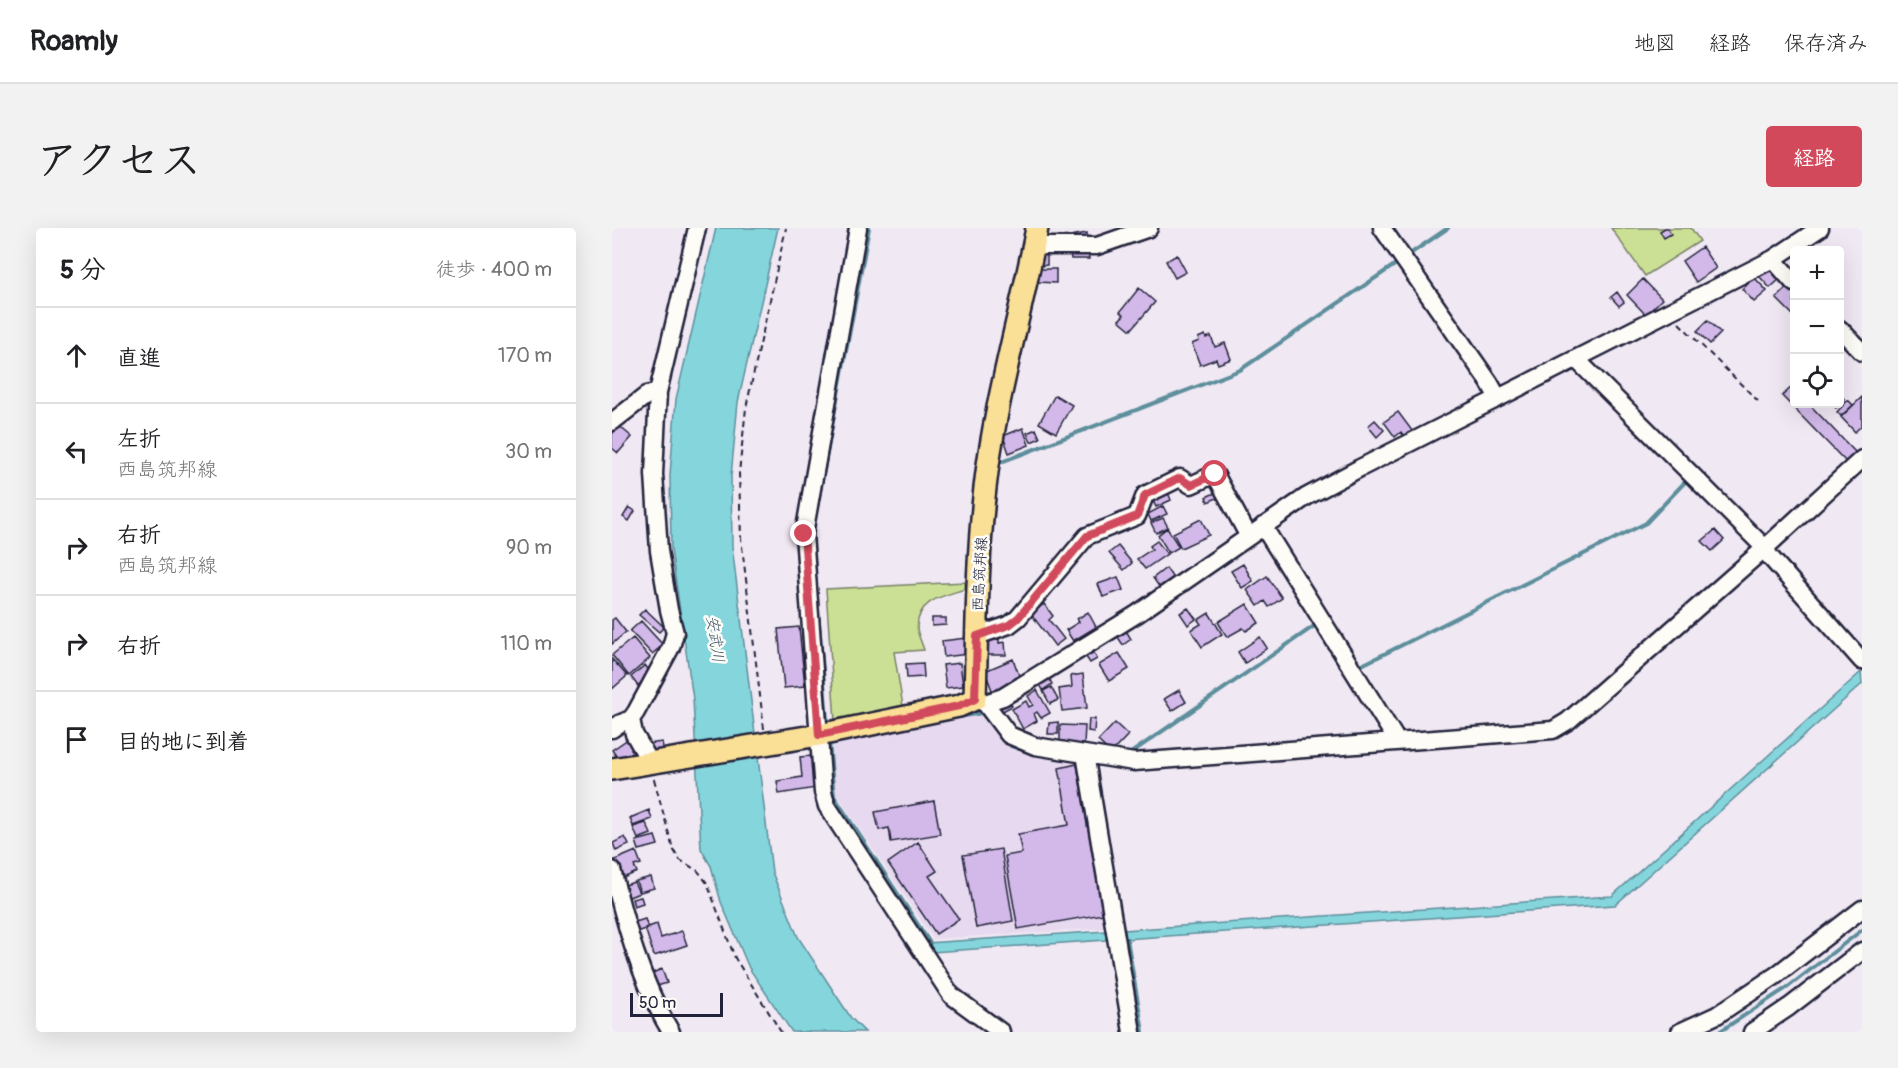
<!DOCTYPE html>
<html lang="ja">
<head>
<meta charset="utf-8">
<style>
	:root { --surface:#fff; --page:#f2f2f2; --text:#202124; --muted:#757577; --line:#e0e0e0; --accent:#d1495b }
	body { margin:0; font-family:Pangolin,"Klee One",sans-serif; background:var(--page); color:var(--text) }
	.controls { position:absolute; right:18px; top:18px; display:grid; overflow:hidden; border-radius:6px; box-shadow:0 6px 24px #0002 }
	.controls button { width:54px; height:54px; display:grid; place-items:center; padding:0; border:0; border-bottom:2px solid var(--line); background:var(--surface); color:var(--text); font:30px sans-serif }
	.scale { position:absolute; left:18px; bottom:15px; width:93px; box-sizing:border-box; padding-left:6px; border:3px solid #22223b; border-top:0; font-size:16px; line-height:21px; white-space:nowrap; color:#22223b; -webkit-text-stroke:4px #fdfcf7; paint-order:stroke }
	.stop { position:absolute; width:18px; height:18px; margin:-14px; border:4px solid #d1495b; border-radius:50%; background:#fff }
	.stop.end { background:#d1495b; border-color:#fff; box-shadow:0 2px 6px #0008 }
	.list { margin:0; padding:0; list-style:none }
	h2 { display:flex; justify-content:space-between; align-items:center; height:78px; margin:0; padding:0 24px; font-size:26px }
	h2 small { font-size:20px; font-weight:400; color:var(--muted) }
	.list li { display:grid; grid-template-columns:39px 1fr auto; gap:18px; align-items:center; box-sizing:border-box; height:96px; padding:0 24px; border-top:2px solid var(--line) }
	.list b { display:block; font-size:22px; white-space:nowrap }
	.list p { margin:0; font-size:20px; white-space:nowrap; color:var(--muted) }
	.list em { font-size:20px; font-style:normal; color:var(--muted) }
	.icon { flex:none; width:33px; height:33px; fill:none; stroke:currentColor; stroke-width:2; stroke-linecap:round; stroke-linejoin:round }
	.map { position:relative; flex:none; width:1250px; height:804px; overflow:hidden; border-radius:6px }
	header { display:flex; align-items:center; gap:36px; box-sizing:border-box; height:84px; padding:0 30px; background:var(--surface); border-bottom:2px solid var(--line) }
	header strong { font-size:28px }
	nav { display:flex; gap:33px; margin-inline-start:auto; font-size:21px }
	.intro { display:flex; align-items:center; justify-content:space-between; box-sizing:border-box; height:144px; padding:0 36px }
	h1 { margin:0; font-size:42px }
	.button { padding:15px 27px; border-radius:6px; background:var(--accent); color:#fff; font-size:21px; font-weight:700 }
	main { display:flex; gap:36px; padding:0 36px }
	aside { flex:1; background:var(--surface); border-radius:6px; box-shadow:0 6px 24px #0002 }
	.map>svg:first-child { display:block }
</style>
</head>
<body>
<header>
<strong>Roamly</strong>
<nav><a>地図</a><a>経路</a><a>保存済み</a></nav>
</header>
<div class="intro"><h1>アクセス</h1><a class="button">経路</a></div>
<main>
<aside>
<h2>5 分<small>徒歩 · 400 m</small></h2>
<ul class="list">
<li><svg class="icon" aria-label="ahead" viewBox="0 0 24 24"><path d="M12 20V5M6 11l6-6 6 6"/></svg><div><b>直進</b></div><em>170 m</em></li>
<li><svg class="icon" aria-label="left" viewBox="0 0 24 24"><path d="M17 20v-9H6M10 6l-5 5 5 5"/></svg><div><b>左折</b><p>西島筑邦線</p></div><em>30 m</em></li>
<li><svg class="icon" aria-label="right" viewBox="0 0 24 24"><path d="M7 20v-9h11M14 6l5 5-5 5"/></svg><div><b>右折</b><p>西島筑邦線</p></div><em>90 m</em></li>
<li><svg class="icon" aria-label="right" viewBox="0 0 24 24"><path d="M7 20v-9h11M14 6l5 5-5 5"/></svg><div><b>右折</b></div><em>110 m</em></li>
<li><svg class="icon" aria-label="arrive" viewBox="0 0 24 24"><path d="M6 21V4h12l-3 4 3 4H6"/></svg><div><b>目的地に到着</b></div></li>
</ul>
</aside>
<div class="map">
<svg width="1250" height="804" viewBox="0 0 1250 804">
	<rect width="100%" height="100%" fill="#f0e8f3"/>
	<filter id="ink" filterUnits="userSpaceOnUse"><feTurbulence type="fractalNoise" baseFrequency=".0167" numOctaves="2"/><feDisplacementMap in="SourceGraphic" scale="12" xChannelSelector="R" yChannelSelector="G"/><feConvolveMatrix kernelMatrix="1 2 1 2 8 2 1 2 1" color-interpolation-filters="sRGB"/></filter>
	<g filter="url(#ink)">
		<path fill="#e7daf0" d="M370,483L394,512L468,532L497,700L321,711L224,566L219,510Z"/>
		<path fill="#cce095" stroke="#778168" stroke-width="1.5" d="M999,0H1079L1088,13L1033,48Z
			M353,354V361C332,368 306,371 305,399C305,406 310,415 312,422L282,424L292,484L223,493L214,361Z"/>
		<path fill="#85d6dc" stroke="#5d8e9c" stroke-width="1.5" d="M104,0H166L126,174L119,248L120,318L160,644L186,709L239,790L253,804H180L137,740L109,674L99,638L89,621L81,471L59,321L58,247L64,171Z
			M1249,444L1250,456L1003,677L513,711L512,702L1000,668Z
			M494,703V712L320,724L315,715Z"/>
		<g fill="none" stroke-linecap="round" stroke-linejoin="round">
			<path stroke="#5d8e9c" stroke-width="4" d="M798,26L836,0
				M384,236L628,142L784,36
				M205,279L257,0
				M202,334L215,492
				M745,437L746,439L1034,295L1073,254
				M340,490L370,485L373,489
				M217,514L222,568L318,715
				M399,518L420,525
				M516,527L705,396
				M515,711L531,804
				M1107,804L1176,759L1250,702"/>
		</g>
		<path fill="#d2b9e9" stroke="#22223b" stroke-width="1.5" d="M1053,0H1056L1059,6L1052,10L1048,3Z
			M475,5L476,13L459,16L458,8Z
			M1090,19L1104,40L1084,54L1070,33Z
			M435,22V37L426,38L425,23Z
			M476,22L477,31H459L458,23Z
			M565,27L574,44L563,50L554,33Z
			M1157,38L1169,50L1158,60L1147,48Z
			M426,41H444V55L425,54Z
			M1142,49L1155,63L1142,74L1130,61Z
			M1031,51L1050,71L1034,87L1015,67Z
			M1176,58L1182,64V88L1164,70Z
			M527,60L543,74L519,102L507,92L512,87L508,84Z
			M1005,64L1012,74L1007,78L999,69Z
			M1096,92L1109,105L1098,116L1085,103Z
			M593,107L594,110L599,108L603,119L613,115L619,131L606,136L604,131L588,137L580,116L587,113L586,110Z
			M1182,157V176H1197L1245,226L1235,235L1170,168Z
			M1228,166L1233,172L1224,180L1220,176H1228Z
			M443,167L460,177L444,205L427,195Z
			M1250,169V197L1243,204L1229,189Z
			M1236,172L1241,177L1229,188L1225,184Z
			M786,184L801,204L793,210L789,204L783,209L772,194Z
			M763,192L772,202L765,209L756,198Z
			M7,198L20,209L6,225L0,220V206Z
			M411,200L417,217L397,225L391,208Z
			M424,201L428,210L419,214L415,205Z
			M555,262L559,272L544,279L539,269Z
			M605,264L607,269L596,274L594,269Z
			M551,278L555,286L539,293L536,286Z
			M17,279L23,283L17,293L11,289Z
			M551,290L556,299L544,305L539,295Z
			M589,291L597,307L569,320L561,305Z
			M555,300L567,319L557,325L546,307Z
			M1103,302L1112,312L1100,323L1090,313Z
			M545,313L555,326L533,341L525,331L540,321L538,318Z
			M506,318L520,335L512,342L497,325Z
			M631,336L641,353L630,360L619,343Z
			M554,340L563,353L550,363L541,350Z
			M655,348L670,370L657,379L653,373L646,378L635,362Z
			M506,349L511,362L491,369L486,356Z
			M432,376L441,388L437,392L452,411L443,418L419,386Z
			M635,376L647,395L634,403L631,400L615,409L606,394Z
			M576,380L584,391L576,397L568,385Z
			M33,381L52,399L47,404L27,387Z
			M476,384L484,399L461,413L454,402L467,394L465,391Z
			M597,385L610,406L590,419L579,402L589,396L586,392Z
			M3,390L14,404L0,416V392Z
			M320,390H334V397L320,398Z
			M29,393L51,417L40,426L18,403Z
			M187,399L193,458L172,460L166,401Z
			M513,401L519,411L511,417L504,406Z
			M648,409L655,420L633,435L626,424Z
			M21,410L38,430L17,448L0,427Z
			M354,410L356,426L332,429L330,413Z
			M387,411V415L393,414L394,427H372L371,412Z
			M480,421L485,431L478,435L472,426Z
			M507,425L517,441L497,453L487,437Z
			M0,431L15,448L0,461Z
			M401,431L408,450L381,465L373,443Z
			M311,435L312,449L295,450L294,436Z
			M348,435L351,458L334,460L331,437Z
			M33,437L38,444L26,458L19,449Z
			M435,446L440,456L431,462L425,451Z
			M471,446L475,480L450,483L447,461L460,459L459,448Z
			M439,459L446,472L438,476L431,463Z
			M425,462L438,485L429,490L425,484L422,486L425,493L411,501L400,481L414,473L417,479L421,477L416,468Z
			M567,462L574,474L560,483L552,471Z
			M396,472L400,478L389,484L386,478Z
			M477,491H483L482,504L476,503Z
			M446,494V506H436L437,495Z
			M503,495L516,507L499,525L486,513Z
			M448,497L473,498L472,516H448Z
			M16,511L22,520L19,522L22,526L9,535L0,522Z
			M50,514L52,525L38,528L36,516Z
			M199,528L204,560L167,566L165,553L190,549L188,529Z
			M465,536L491,686L406,701L393,628L410,625L406,606L457,597L447,540Z
			M322,573L328,606L279,614L277,600L267,602L263,584Z
			M37,582L40,591L21,598L18,590Z
			M34,595L39,606L26,611L21,599Z
			M43,608L46,617L27,622L24,613Z
			M13,609L17,617L4,623L1,615Z
			M306,614L325,643L317,648L347,691L324,706L276,635Z
			M389,621L401,693L364,700L351,627Z
			M24,623L29,636L22,638L25,644L11,650L3,632Z
			M39,649L42,660L28,664L24,653Z
			M22,654L27,665L10,672L5,660Z
			M29,669L31,675L22,678L20,671Z
			M33,691L36,700L18,706L14,697Z
			M45,696L49,710L70,703L75,717L42,728L33,700Z
			M50,741L55,755L42,759L38,746Z"/>
		<g fill="none" stroke-linecap="round" stroke-linejoin="round">
			<g stroke="#22223b" stroke-width="21">
				<path id="minor" d="M246,0L192,306L211,564L215,578L339,767L389,804
					M770,0L877,154L886,170
					M422,18H485L537,0
					M1161,31L1182,55
					M1228,101L1250,124
					M964,131L1153,320L1158,329L1250,433
					M0,194L35,167L46,164
					M651,298L782,508V514
					M365,408L397,397L406,390L475,308L525,288L533,267L568,250L579,257L603,246L636,307
					M363,471L373,475L397,507L423,518L522,534L941,502L956,493L1153,320L1250,231
					M373,475L391,469L525,386L694,269L748,240L1161,31L1208,0
					M0,501L7,496L19,491
					M473,526L520,804
					M38,534L22,506L19,491L24,484L59,419L63,405L57,382L47,323L42,246L46,164L85,0
					M0,642C14,698 29,754 59,804
					M1068,804L1105,787L1163,748L1250,681
					M1140,804L1177,779L1250,723"/>
			</g>
			<g stroke="#22223b" stroke-width="26">
				<path id="major" d="M0,541L207,507L347,478L363,471C365,401 365,330 373,260C383,172 409,87 425,0"/>
			</g>
			<path stroke="#22223b" stroke-width="2" stroke-dasharray="6 4.5" stroke-linecap="butt" d="M1067,95L1149,176
				M152,501L129,310L127,245L134,180L174,0
				M42,551L61,621L68,632L86,643L95,655L123,730L169,804"/>
			<use href="#minor" stroke="#fdfcf7" stroke-width="16"/>
			<use href="#major" stroke="#fadf96" stroke-width="21"/>
		</g>
	</g>
	<g fill="none" stroke-linecap="round" stroke-linejoin="round" filter="url(#ink)">
		<path stroke="#d1495b" stroke-width="8" d="M192,306L207,507L347,478L363,471L365,408L397,397L406,390L475,308L525,288L533,267L568,250L579,257L603,246"/>
	</g>
	<g text-anchor="middle" dominant-baseline="central" stroke-width="5" stroke-linejoin="round" paint-order="stroke">
		<g font-size="15" fill="#22223b" stroke="#fdfcf7">
			<text transform="translate(368 346) rotate(-87)">西島筑邦線</text>
		</g>
		<g font-size="16" font-style="italic" fill="#40586b" stroke="#fdfcf7">
			<text transform="translate(103 411) rotate(82)">安武川</text>
		</g>
	</g>
</svg>
<div class="controls">
<button>+</button>
<button>−</button>
<button><svg class="icon" aria-label="locate" viewBox="0 0 24 24"><circle cx="12" cy="12" r="6"/><path d="M12 2v4M12 18v4M2 12h4M18 12h4"/></svg></button>
</div>
<div class="scale">50 m</div>
<div class="stop" style="left:603px;top:246px"></div>
<div class="stop end" style="left:192px;top:306px"></div>
</div>
</main>
</body>
</html>
